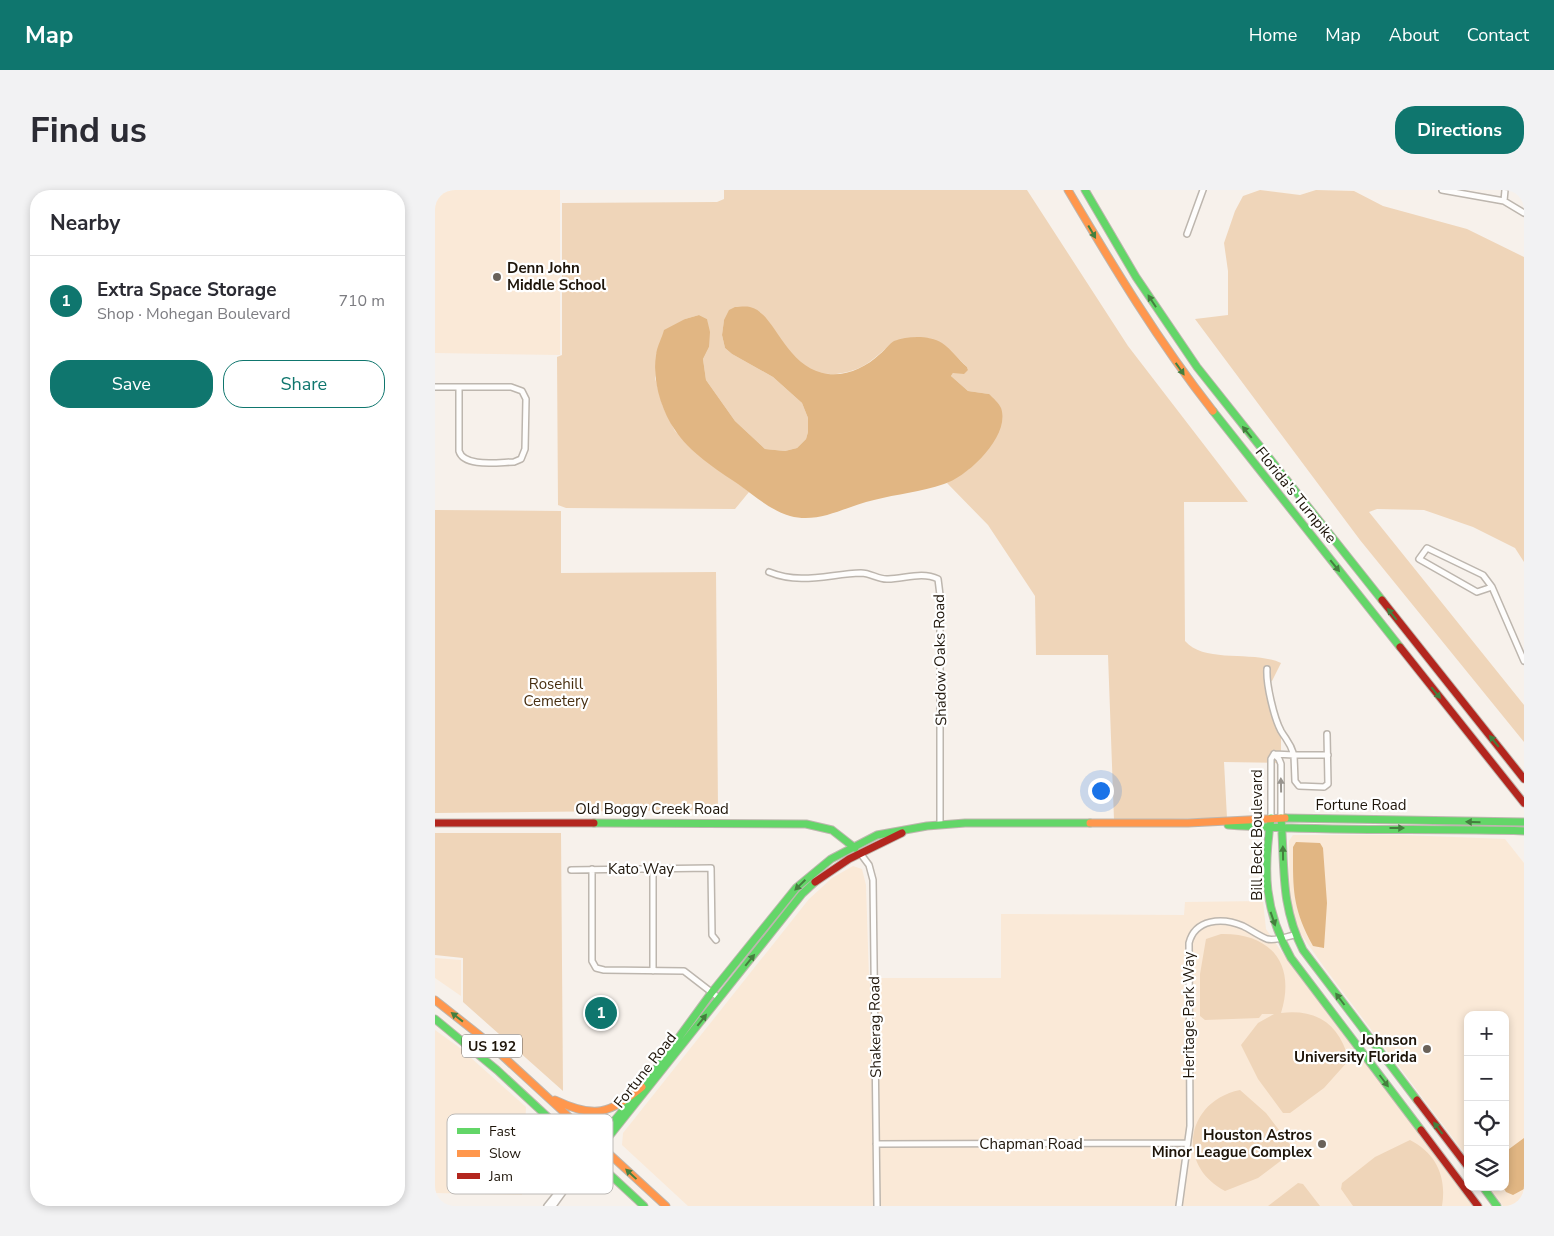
<!DOCTYPE html>
<html lang="en">
<head>
<meta charset="utf-8">
<style>
	:root { --surface:#fff; --page:#f2f2f3; --text:#2b2b33; --muted:#7c7c81; --line:#e1e1e2; --accent:#0f766e }
	body { margin:0; font-family:"Nunito Sans",sans-serif; background:var(--page); color:var(--text) }
	.controls { position:absolute; right:15px; bottom:15px; display:grid; overflow:hidden; border-radius:10px; box-shadow:0 2px 8px #0003 }
	.controls button { width:45px; height:45px; display:grid; place-items:center; padding:0; border:0; border-bottom:1px solid var(--line); background:var(--surface); color:var(--text); font:25px sans-serif }
	.you { position:absolute; left:665px; top:600px; width:18px; height:18px; margin:-12px; border:4px solid #fff; border-radius:50%; background:#1a73e8; box-shadow:0 0 0 8px #1a73e833 }
	.badge { display:grid; place-items:center; width:32px; height:32px; border-radius:50%; background:var(--accent); color:#fff; font-size:16px; font-weight:700 }
	.pin { position:absolute; translate:-50% -50%; border:2px solid #fff; box-shadow:0 1px 5px #0006 }
	.list { margin:0; padding:0; list-style:none }
	h2 { display:flex; justify-content:space-between; align-items:center; height:65px; margin:0; padding:0 20px; font-size:21px }
	h2 small { font-size:16px; font-weight:400; color:var(--muted) }
	.list li { display:grid; grid-template-columns:32px 1fr auto; gap:15px; align-items:center; box-sizing:border-box; height:90px; padding:0 20px; border-top:1px solid var(--line) }
	.list b { display:block; font-size:19px; white-space:nowrap }
	.list p { margin:0; font-size:16px; white-space:nowrap; color:var(--muted) }
	.list em { font-size:16px; font-style:normal; color:var(--muted) }
	.actions { display:flex; gap:10px; padding:15px 20px }
	.actions a { flex:1; padding:11px 0; border:1px solid var(--accent); border-radius:20px; text-align:center; font-size:18px; color:var(--accent) }
	.actions .main { background:var(--accent); color:#fff }
	.icon { flex:none; width:28px; height:28px; fill:none; stroke:currentColor; stroke-width:2; stroke-linecap:round; stroke-linejoin:round }
	.map { position:relative; flex:none; width:1089px; height:1016px; overflow:hidden; border-radius:20px }
	header { display:flex; align-items:center; gap:30px; box-sizing:border-box; height:70px; padding:0 25px; background:var(--accent); color:#fff }
	header strong { font-size:24px }
	nav { display:flex; gap:28px; margin-inline-start:auto; font-size:18px }
	.intro { display:flex; align-items:center; justify-content:space-between; box-sizing:border-box; height:120px; padding:0 30px }
	h1 { margin:0; font-size:35px }
	.button { padding:12px 22px; border-radius:20px; background:var(--accent); color:#fff; font-size:18px; font-weight:700 }
	main { display:flex; gap:30px; padding:0 30px }
	aside { flex:1; background:var(--surface); border-radius:20px; box-shadow:0 2px 8px #0003 }
	.map>svg:first-child { display:block }
</style>
</head>
<body>
<header>
<strong>Map</strong>
<nav><a>Home</a><a>Map</a><a>About</a><a>Contact</a></nav>
</header>
<div class="intro"><h1>Find us</h1><a class="button">Directions</a></div>
<main>
<aside>
<h2>Nearby<small></small></h2>
<ul class="list">
<li><span class="badge">1</span><div><b>Extra Space Storage</b><p>Shop · Mohegan Boulevard</p></div><em>710 m</em></li>
</ul>
<div class="actions"><a class="main">Save</a><a>Share</a></div>
</aside>
<div class="map">
<svg width="1089" height="1016" viewBox="0 0 1089 1016">
	<rect width="100%" height="100%" fill="#f7f1eb"/>
	<path fill="#fae9d7" d="M0,0H125V165L0,163Z
		M858,645H968L1070,649L1089,673V1016H1068L1054,997H1070V825H1033V968L889,777L863,740L855,714L854,651Z
		M418,676L427,679L431,695L434,788H566V724L749,725L750,712L828,711L831,739L846,761L1039,1016H253L187,955L188,943L374,709L397,688Z
		M0,768L26,770V806L0,788Z
		M0,840L25,858L91,917L87,1005L0,1003Z"/>
	<path fill="#efd5b9" d="M289,0H592L693,156L813,312H749L750,451C770,474 818,460 846,473L837,491L834,490L835,477L830,476L829,491L842,541L846,545V561H836V567H846V573L789,572L792,628L679,630L673,465H601L600,406L553,335L512,293L534,279L554,204L533,201L516,186L518,183L533,180L532,177C511,157 502,143 470,149C465,150 460,150 456,154C437,170 428,181 401,184C394,184 381,184 375,180C354,167 340,141 325,122L289,130L287,145L290,158L297,164L338,187L367,213L373,228V242L371,249L362,258L350,261L330,259L300,231L271,190L268,169L274,157L272,129L264,125L250,129L221,164L220,188L228,217L240,241L260,260L314,302L300,319L131,318L123,315L122,167L127,165V13L282,12L289,9Z
		M825,0L865,5L881,0L919,1L948,16L1032,39L1089,67V372L1080,358L1038,337L989,320L942,319L934,322L1089,515V552L925,350L760,129L793,125V81L789,53L800,21L808,6Z
		M0,320L126,321V383L281,382L283,620L0,623Z
		M0,643H126L128,901L28,812V768L0,765Z
		M786,744C837,743 861,775 846,823C883,819 904,834 914,870L889,898L855,923H848L823,889L806,855L823,833L839,824H827L824,828L770,830L765,826V784L771,749Z
		M805,900L831,923L857,957L856,963L823,988L790,1001C740,975 751,911 805,900Z
		M975,950C1001,963 1012,987 1007,1016H918L906,999L907,993L940,967Z
		M863,993L868,994L885,1016H833Z"/>
	<path fill="#e1b683" d="M300,117C304,117 310,116 315,117C340,122 350,179 393,184C413,186 431,177 445,164C450,160 454,154 459,151C473,146 494,145 507,153C516,159 524,170 532,177L533,180L529,184L518,183L516,186L533,201L554,204C558,208 564,213 566,218C576,246 532,287 509,294C486,302 462,304 439,310C411,316 385,334 355,326C337,321 318,305 303,294C282,280 254,262 240,240C226,220 217,189 221,165C222,156 227,148 229,140L250,129L264,125L272,129L275,142L274,157L268,169L271,190L300,231L330,259L350,261L362,258L371,249L373,242V228L367,213L338,187L297,164L290,158L287,145L289,130L294,120Z
		M861,652L885,653L888,658L892,713L889,758L878,756C857,717 858,700 858,657Z
		M1089,948V999L1078,1005L1071,1002L1068,997H1070V962Z"/>
	<g fill="none" stroke-linecap="round" stroke-linejoin="round">
		<g stroke="#bdb6ae" stroke-width="8">
			<path id="street" d="M1007,0L1069,11L1089,23
				M1069,11L1070,0
				M752,44L768,0
				M0,197H76L87,201L91,209L90,259L86,269L79,272C65,272 29,278 24,261V198
				M334,382C366,395 394,384 426,383C436,383 444,390 453,389C469,389 487,381 503,389L505,405V634
				M1057,397L1042,402L984,369L992,358L1048,385L1057,397L1089,471
				M832,479C831,494 839,528 846,541C852,551 855,552 859,565H893
				M839,564L859,565L860,591L864,596L889,597L893,594L892,544
				M839,564L844,569L846,574V628
				M836,628V569L839,564
				M425,663L434,675L438,690L442,1016
				M157,679V771L161,778L169,780L249,781L284,808
				M218,679V781
				M136,680L276,678L277,745L281,750
				M441,954L751,953
				M112,1016L145,975L155,966
				M118,1016L149,973
				M744,1016L755,936L754,753C760,729 787,727 808,736C816,740 824,746 832,749C841,751 850,747 859,745"/>
		</g>
		<g stroke="#bdb6ae" stroke-width="9">
			<path id="fast" d="M650,0L701,87L762,177L947,410
				M778,221L965,457
				M836,628C828,682 829,720 856,768L986,940
				M846,628C850,676 845,715 868,760L982,910
				M850,628L1089,632
				M159,633L371,634L397,640L420,658
				M793,635C891,642 991,638 1089,641
				M0,829L62,880L209,1016
				M164,959L367,704L380,692
				M155,966L162,952L215,887L277,802L361,698L396,669L442,645L492,636L530,633H655
				M1048,997L1062,1016"/>
		</g>
		<g stroke="#bdb6ae" stroke-width="9">
			<path id="slow" d="M633,0C678,76 723,151 778,221
				M655,633H753L850,628
				M0,810L48,848L231,1016
				M120,910C160,929 174,924 207,897"/>
		</g>
		<g stroke="#bdb6ae" stroke-width="9">
			<path id="jam" d="M947,410L1089,589
				M965,457L1089,613
				M0,633H159
				M380,692L414,669L467,643
				M982,910L1033,977
				M986,940L1043,1016"/>
		</g>
		<use href="#street" stroke="#fefdfc" stroke-width="5"/>
		<use href="#fast" stroke="#63d668" stroke-width="7"/>
		<use href="#slow" stroke="#ff974d" stroke-width="7"/>
		<use href="#jam" stroke="#b3261e" stroke-width="7"/>
	</g>
	<defs><path id="oneway-solid" d="M-6-.8H1V-3.2L6.5 0L1 3.2V.8H-6Z" transform="scale(1.25)"/></defs>
	<g fill="#447f3e">
		<use href="#oneway-solid" transform="translate(657 42) rotate(60)"/>
		<use href="#oneway-solid" transform="translate(717 111) rotate(-123)"/>
		<use href="#oneway-solid" transform="translate(745 179) rotate(55)"/>
		<use href="#oneway-solid" transform="translate(812 242) rotate(-129)"/>
		<use href="#oneway-solid" transform="translate(900 376) rotate(51)"/>
		<use href="#oneway-solid" transform="translate(957 424) rotate(-129)"/>
		<use href="#oneway-solid" transform="translate(1001 503) rotate(51)"/>
		<use href="#oneway-solid" transform="translate(1059 551) rotate(-129)"/>
		<use href="#oneway-solid" transform="translate(1038 632) rotate(-179)"/>
		<use href="#oneway-solid" transform="translate(962 638)"/>
		<use href="#oneway-solid" transform="translate(848 663) rotate(-91)"/>
		<use href="#oneway-solid" transform="translate(365 695) rotate(136)"/>
		<use href="#oneway-solid" transform="translate(838 729) rotate(71)"/>
		<use href="#oneway-solid" transform="translate(315 770) rotate(-51)"/>
		<use href="#oneway-solid" transform="translate(905 809) rotate(-127)"/>
		<use href="#oneway-solid" transform="translate(22 827) rotate(-142)"/>
		<use href="#oneway-solid" transform="translate(267 830) rotate(-52)"/>
		<use href="#oneway-solid" transform="translate(949 891) rotate(53)"/>
		<use href="#oneway-solid" transform="translate(1003 938) rotate(-127)"/>
		<use href="#oneway-solid" transform="translate(196 984) rotate(-137)"/>
	</g>
	<use fill="#99958f" href="#oneway-solid" transform="translate(846 595) rotate(-91)"/>
	<g fill="#6a6259" stroke="#fff" stroke-width="2">
		<circle cx="62" cy="87" r="5"/>
		<circle cx="992" cy="859" r="5"/>
		<circle cx="887" cy="954" r="5"/>
	</g>
	<g text-anchor="middle" dominant-baseline="central" stroke-width="4.5" stroke-linejoin="round" paint-order="stroke">
		<rect fill="#fff" stroke="#625b54" stroke-width="1" x="27" y="844.5" width="60" height="23" rx="4"/>
		<g font-size="14" font-weight="bold" fill="#1e150a">
			<text x="57" y="856">US 192</text>
		</g>
		<g font-size="15" font-weight="bold" fill="#1e150a" stroke="#fff" text-anchor="end">
			<text x="72" y="78" text-anchor="start">Denn John<tspan x="72" dy="17">Middle School</tspan></text>
			<text x="982" y="850">Johnson<tspan x="982" dy="17">University Florida</tspan></text>
			<text x="877" y="945">Houston Astros<tspan x="877" dy="17">Minor League Complex</tspan></text>
		</g>
		<g font-size="15" fill="#1e150a" stroke="#fff">
			<text transform="translate(861 305) rotate(51)">Florida's Turnpike</text>
			<text transform="translate(505 470) rotate(-91)">Shadow Oaks Road</text>
			<text x="926" y="615">Fortune Road</text>
			<text x="217" y="619">Old Boggy Creek Road</text>
			<text transform="translate(822 645) rotate(-90)">Bill Beck Boulevard</text>
			<text x="206" y="679">Kato Way</text>
			<text transform="translate(754 825) rotate(-90)">Heritage Park Way</text>
			<text transform="translate(440 837) rotate(-91)">Shakerag Road</text>
			<text transform="translate(210 880) rotate(-52)">Fortune Road</text>
			<text x="596" y="954">Chapman Road</text>
		</g>
		<g font-size="15" fill="#472e10" stroke="#fff">
			<text x="121" y="494">Rosehill<tspan x="121" dy="17">Cemetery</tspan></text>
		</g>
	</g>
	<rect x="12" y="924" width="166" height="80" rx="8" fill="#fff" stroke="#bcb9b6" stroke-width="1"/>
	<rect x="22" y="938" width="23" height="6" fill="#63d668"/>
	<rect x="22" y="960" width="23" height="7" fill="#ff974d"/>
	<rect x="22" y="983" width="23" height="6" fill="#b3261e"/>
	<g font-size="14" fill="#1e150a">
		<text x="54" y="946">Fast</text>
		<text x="54" y="968">Slow</text>
		<text x="54" y="991">Jam</text>
	</g>
</svg>
<div class="controls">
<button>+</button>
<button>−</button>
<button><svg class="icon" aria-label="locate" viewBox="0 0 24 24"><circle cx="12" cy="12" r="6"/><path d="M12 2v4M12 18v4M2 12h4M18 12h4"/></svg></button>
<button><svg class="icon" aria-label="layers" viewBox="0 0 24 24"><path d="M12 4l9 5-9 5-9-5zM3 14l9 5 9-5"/></svg></button>
</div>
<div class="you"></div>
<div class="pin badge" style="left:166px;top:823px">1</div>
</div>
</main>
</body>
</html>
